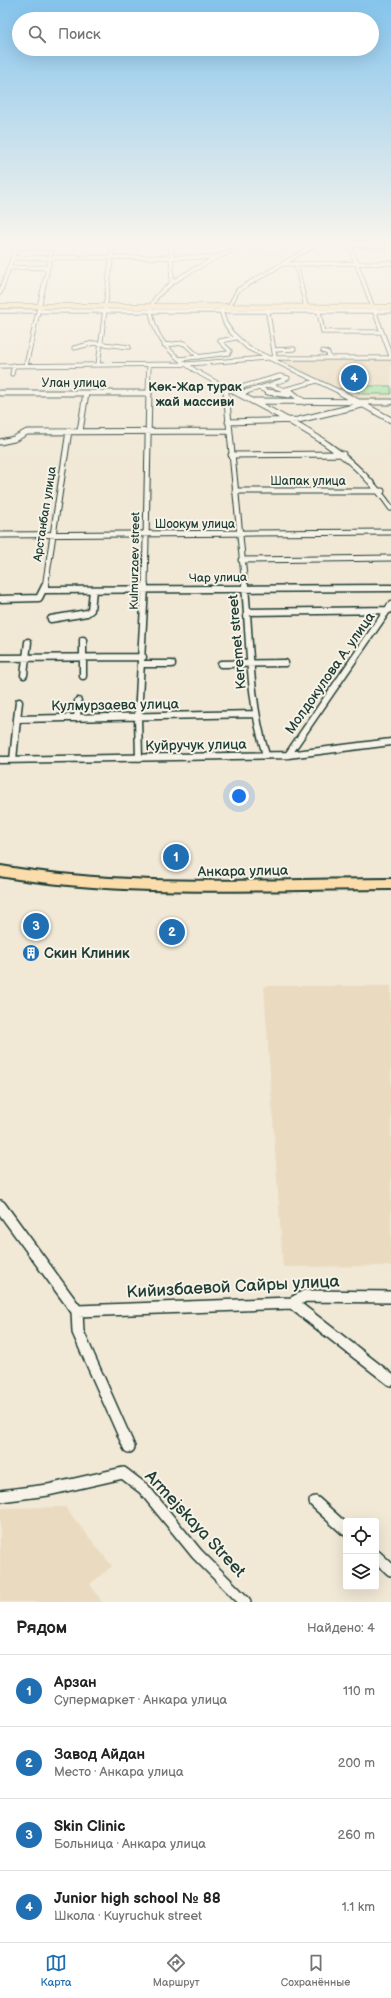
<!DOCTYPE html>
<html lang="ru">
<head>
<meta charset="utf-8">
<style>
	:root { --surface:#fff; --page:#f2f2f2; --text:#222; --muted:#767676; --line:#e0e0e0; --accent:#1f6fb2 }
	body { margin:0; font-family:"Balsamiq Sans",sans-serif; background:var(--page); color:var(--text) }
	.controls { position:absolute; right:12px; bottom:12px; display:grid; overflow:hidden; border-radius:4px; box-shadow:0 4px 16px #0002 }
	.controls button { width:36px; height:36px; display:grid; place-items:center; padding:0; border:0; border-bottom:1px solid var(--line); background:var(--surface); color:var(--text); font:20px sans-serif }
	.you { position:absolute; left:239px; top:796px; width:14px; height:14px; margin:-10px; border:3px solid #fff; border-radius:50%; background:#1a73e8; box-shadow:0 0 0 6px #1a73e833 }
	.badge { display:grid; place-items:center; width:26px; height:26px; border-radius:50%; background:var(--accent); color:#fff; font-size:13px; font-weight:700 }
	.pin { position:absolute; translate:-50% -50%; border:2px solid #fff; box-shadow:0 1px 4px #0006 }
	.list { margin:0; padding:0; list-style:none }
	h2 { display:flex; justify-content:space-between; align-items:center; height:52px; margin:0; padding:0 16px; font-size:17px }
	h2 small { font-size:13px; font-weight:400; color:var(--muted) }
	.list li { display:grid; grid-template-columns:26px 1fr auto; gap:12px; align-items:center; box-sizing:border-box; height:72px; padding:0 16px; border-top:1px solid var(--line) }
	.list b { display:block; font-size:15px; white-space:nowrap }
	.list p { margin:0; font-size:13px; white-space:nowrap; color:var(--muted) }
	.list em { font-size:13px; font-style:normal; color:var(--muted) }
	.icon { flex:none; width:22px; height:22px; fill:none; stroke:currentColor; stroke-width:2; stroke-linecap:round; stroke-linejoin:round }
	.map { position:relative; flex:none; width:391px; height:1602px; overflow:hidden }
	.search { position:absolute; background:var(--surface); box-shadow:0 4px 16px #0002; left:12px; right:12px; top:12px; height:44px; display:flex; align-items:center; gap:10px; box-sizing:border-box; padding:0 14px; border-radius:22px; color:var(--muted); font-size:15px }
	.sheet { height:340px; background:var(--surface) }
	nav { display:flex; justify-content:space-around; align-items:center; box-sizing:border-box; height:56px; border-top:1px solid var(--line); background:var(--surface); font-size:11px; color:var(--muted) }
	nav a { display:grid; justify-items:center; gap:2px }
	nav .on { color:var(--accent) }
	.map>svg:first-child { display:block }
</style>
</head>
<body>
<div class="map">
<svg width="391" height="1602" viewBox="0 0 391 1602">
	<rect width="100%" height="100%" fill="#f1e8d6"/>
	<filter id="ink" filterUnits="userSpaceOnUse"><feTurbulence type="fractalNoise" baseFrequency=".025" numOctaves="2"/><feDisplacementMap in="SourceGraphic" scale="8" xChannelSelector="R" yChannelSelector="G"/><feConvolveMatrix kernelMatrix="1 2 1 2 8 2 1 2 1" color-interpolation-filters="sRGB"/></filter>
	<g filter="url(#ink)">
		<path fill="#eadbc0" d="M257,245H305L282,260L239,255Z
			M391,358V400L364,401L278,359Z
			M264,986H391V1266L283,1267Z
			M65,1507L112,1566L90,1584L102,1602H0V1508Z"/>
		<path fill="#a9e3a8" stroke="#64906e" d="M357,386H391V394H362L353,390Z"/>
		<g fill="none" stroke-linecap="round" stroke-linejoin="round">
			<g stroke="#1f3d34" stroke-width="5">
				<path id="minor-far3" d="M171,245H241
					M171,245L172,282
					M315,245L238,290L230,305L223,307L221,311L225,323L231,332L248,348L342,393
					M326,245L391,246
					M350,246L391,356
					M16,248H52
					M12,258L218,257
					M285,264L391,263
					M296,264L306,307
					M9,268L48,267
					M0,293L17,245
					M267,307L275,358
					M318,307L323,332H381
					M0,311H34
					M41,311H391
					M164,345L184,343L199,357
					M74,348L94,343L129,347
					M274,350L294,349
					M323,351L328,353L329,358
					M180,359L229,353L230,351L220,341L235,338
					M26,365L53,245
					M98,365L113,245
					M0,366L187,364L267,358H391
					M12,374L14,365
					M261,389L270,393
					M231,390L280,376L288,378L270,385
					M283,390L317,381
					M0,393H149
					M148,393L149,365
					M226,393L228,388
					M237,393C202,375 153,354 151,308C156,283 221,256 243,245
					M242,393L270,385L293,393"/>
			</g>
			<g stroke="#1f3d34" stroke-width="7">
				<path id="minor-far2" d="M226,392L245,587
					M235,392C297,425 350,448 391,508
					M268,392L289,395
					M291,392L304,402
					M340,392L391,420
					M0,393H149
					M240,394L246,392
					M255,401L391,402
					M228,422L298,420L362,405
					M80,431L86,393
					M0,442L14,439L27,432L229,431
					M231,455L343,454
					M235,491H382
					M0,535L391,532
					M241,560L391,558
					M45,587L69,431
					M145,587L149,392"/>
			</g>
			<g stroke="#1f3d34" stroke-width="9">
				<path id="minor-far1" d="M245,586C250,643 249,700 266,755
					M44,590L391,588
					M0,599L39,598L45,586
					M247,612L389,610
					M51,619L87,613L91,610L93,590
					M83,640V676
					M0,658L143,657
					M142,664H172
					M221,664L285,663
					M24,675L28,642
					M77,718L78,701
					M17,719L19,702
					M288,755L391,605
					M139,758L138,717L145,586
					M0,760L288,755L391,742
					M13,760L17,719L255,714"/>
			</g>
			<g stroke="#1f3d34" stroke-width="14">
				<path id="minor" d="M0,1206L77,1311
					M292,1303L391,1380
					M77,1311L292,1303L305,1296L391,1297
					M77,1311L78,1332L129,1447
					M0,1496L48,1490L123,1473L144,1489L197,1554L245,1602
					M315,1502L346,1530
					M376,1556L391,1570"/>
			</g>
			<g stroke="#1f3d34" stroke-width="6">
				<path id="major-far1" d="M0,306L391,307"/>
			</g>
			<g stroke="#1f3d34" stroke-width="14">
				<path id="major" d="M0,871C129,893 261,884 391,884"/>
			</g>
			<use href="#minor-far3" stroke="#f7f3e8" stroke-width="3.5"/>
			<use href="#minor-far2" stroke="#f7f3e8" stroke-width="5"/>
			<use href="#minor-far1" stroke="#f7f3e8" stroke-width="6"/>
			<use href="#minor" stroke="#f7f3e8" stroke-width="11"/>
			<use href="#major-far1" stroke="#faddab" stroke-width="5"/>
			<use href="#major" stroke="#faddab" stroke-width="10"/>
		</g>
	</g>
	<linearGradient id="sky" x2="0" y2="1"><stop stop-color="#85c4ec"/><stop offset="0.52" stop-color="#f9f5ed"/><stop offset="1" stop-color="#f9f5ed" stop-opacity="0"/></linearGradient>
	<rect width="391" height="469" fill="url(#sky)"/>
	<defs>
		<g id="building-disc" transform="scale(0.9)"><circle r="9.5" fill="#1f6fb2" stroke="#f7f3e8"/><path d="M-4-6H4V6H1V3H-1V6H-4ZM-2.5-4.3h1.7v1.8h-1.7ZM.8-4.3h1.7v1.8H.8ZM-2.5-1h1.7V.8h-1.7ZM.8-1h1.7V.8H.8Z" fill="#fff"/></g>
	</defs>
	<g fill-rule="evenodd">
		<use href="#building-disc" x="31" y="953"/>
	</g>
	<g text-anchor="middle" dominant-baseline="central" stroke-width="4" stroke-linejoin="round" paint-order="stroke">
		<g font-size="12" fill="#1f3d34" stroke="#f7f3e8">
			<text x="74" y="383">Улан улица</text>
			<text x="308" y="481">Шапак улица</text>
			<text transform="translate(45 514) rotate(-81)">Арстанбап улица</text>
			<text x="195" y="524">Шоокум улица</text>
			<text transform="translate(135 561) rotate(-89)">Kulmurzaev street</text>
			<text transform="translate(218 578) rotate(-1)">Чар улица</text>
		</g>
		<g font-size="13" font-weight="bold" fill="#1f3d34" stroke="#f7f3e8">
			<text x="195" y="387">Көк-Жар турак<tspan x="195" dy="15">жай массиви</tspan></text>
		</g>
		<g font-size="14" fill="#1f3d34" stroke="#f7f3e8">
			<text transform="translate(237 642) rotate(-95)">Keremet street</text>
			<text transform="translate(330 673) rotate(-55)">Молдокулова А. улица</text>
			<text transform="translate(115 705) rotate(-1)">Кулмурзаева улица</text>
			<text transform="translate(196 745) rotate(-1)">Куйручук улица</text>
			<text transform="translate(243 871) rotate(-1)">Анкара улица</text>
		</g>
		<g font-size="14" font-weight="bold" fill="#1f3d34" stroke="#f7f3e8" text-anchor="start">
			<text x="44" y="953">Скин Клиник</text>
		</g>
		<g font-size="17" fill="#1f3d34" stroke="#f7f3e8">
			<text transform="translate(233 1287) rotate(-3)">Кийизбаевой Сайры улица</text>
			<text transform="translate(195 1524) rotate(47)">Armejskaya Street</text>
		</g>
	</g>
</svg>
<div class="controls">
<button><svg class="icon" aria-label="locate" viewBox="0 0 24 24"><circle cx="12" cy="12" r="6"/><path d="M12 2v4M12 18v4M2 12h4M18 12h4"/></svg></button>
<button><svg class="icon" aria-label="layers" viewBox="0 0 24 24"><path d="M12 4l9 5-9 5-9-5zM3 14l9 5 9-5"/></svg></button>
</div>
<div class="you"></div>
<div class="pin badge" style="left:176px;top:857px">1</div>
<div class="pin badge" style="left:172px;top:932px">2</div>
<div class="pin badge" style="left:36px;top:926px">3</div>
<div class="pin badge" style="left:354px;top:378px">4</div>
<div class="search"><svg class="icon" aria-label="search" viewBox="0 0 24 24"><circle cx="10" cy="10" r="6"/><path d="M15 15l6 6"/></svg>Поиск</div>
</div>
<section class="sheet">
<h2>Рядом<small>Найдено: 4</small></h2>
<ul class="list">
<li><span class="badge">1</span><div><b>Арзан</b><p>Супермаркет · Анкара улица</p></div><em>110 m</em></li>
<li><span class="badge">2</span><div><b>Завод Айдан</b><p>Место · Анкара улица</p></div><em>200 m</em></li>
<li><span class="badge">3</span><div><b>Skin Clinic</b><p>Больница · Анкара улица</p></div><em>260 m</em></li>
<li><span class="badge">4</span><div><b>Junior high school № 88</b><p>Школа · Kuyruchuk street</p></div><em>1.1 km</em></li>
</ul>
</section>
<nav>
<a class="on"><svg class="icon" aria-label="map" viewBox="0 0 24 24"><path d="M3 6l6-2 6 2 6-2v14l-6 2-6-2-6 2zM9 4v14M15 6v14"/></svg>Карта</a>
<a><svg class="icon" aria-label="directions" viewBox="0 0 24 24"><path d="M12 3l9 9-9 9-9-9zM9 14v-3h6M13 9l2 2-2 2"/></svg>Маршрут</a>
<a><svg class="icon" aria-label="saved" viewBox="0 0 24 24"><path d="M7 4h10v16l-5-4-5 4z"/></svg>Сохранённые</a>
</nav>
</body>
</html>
